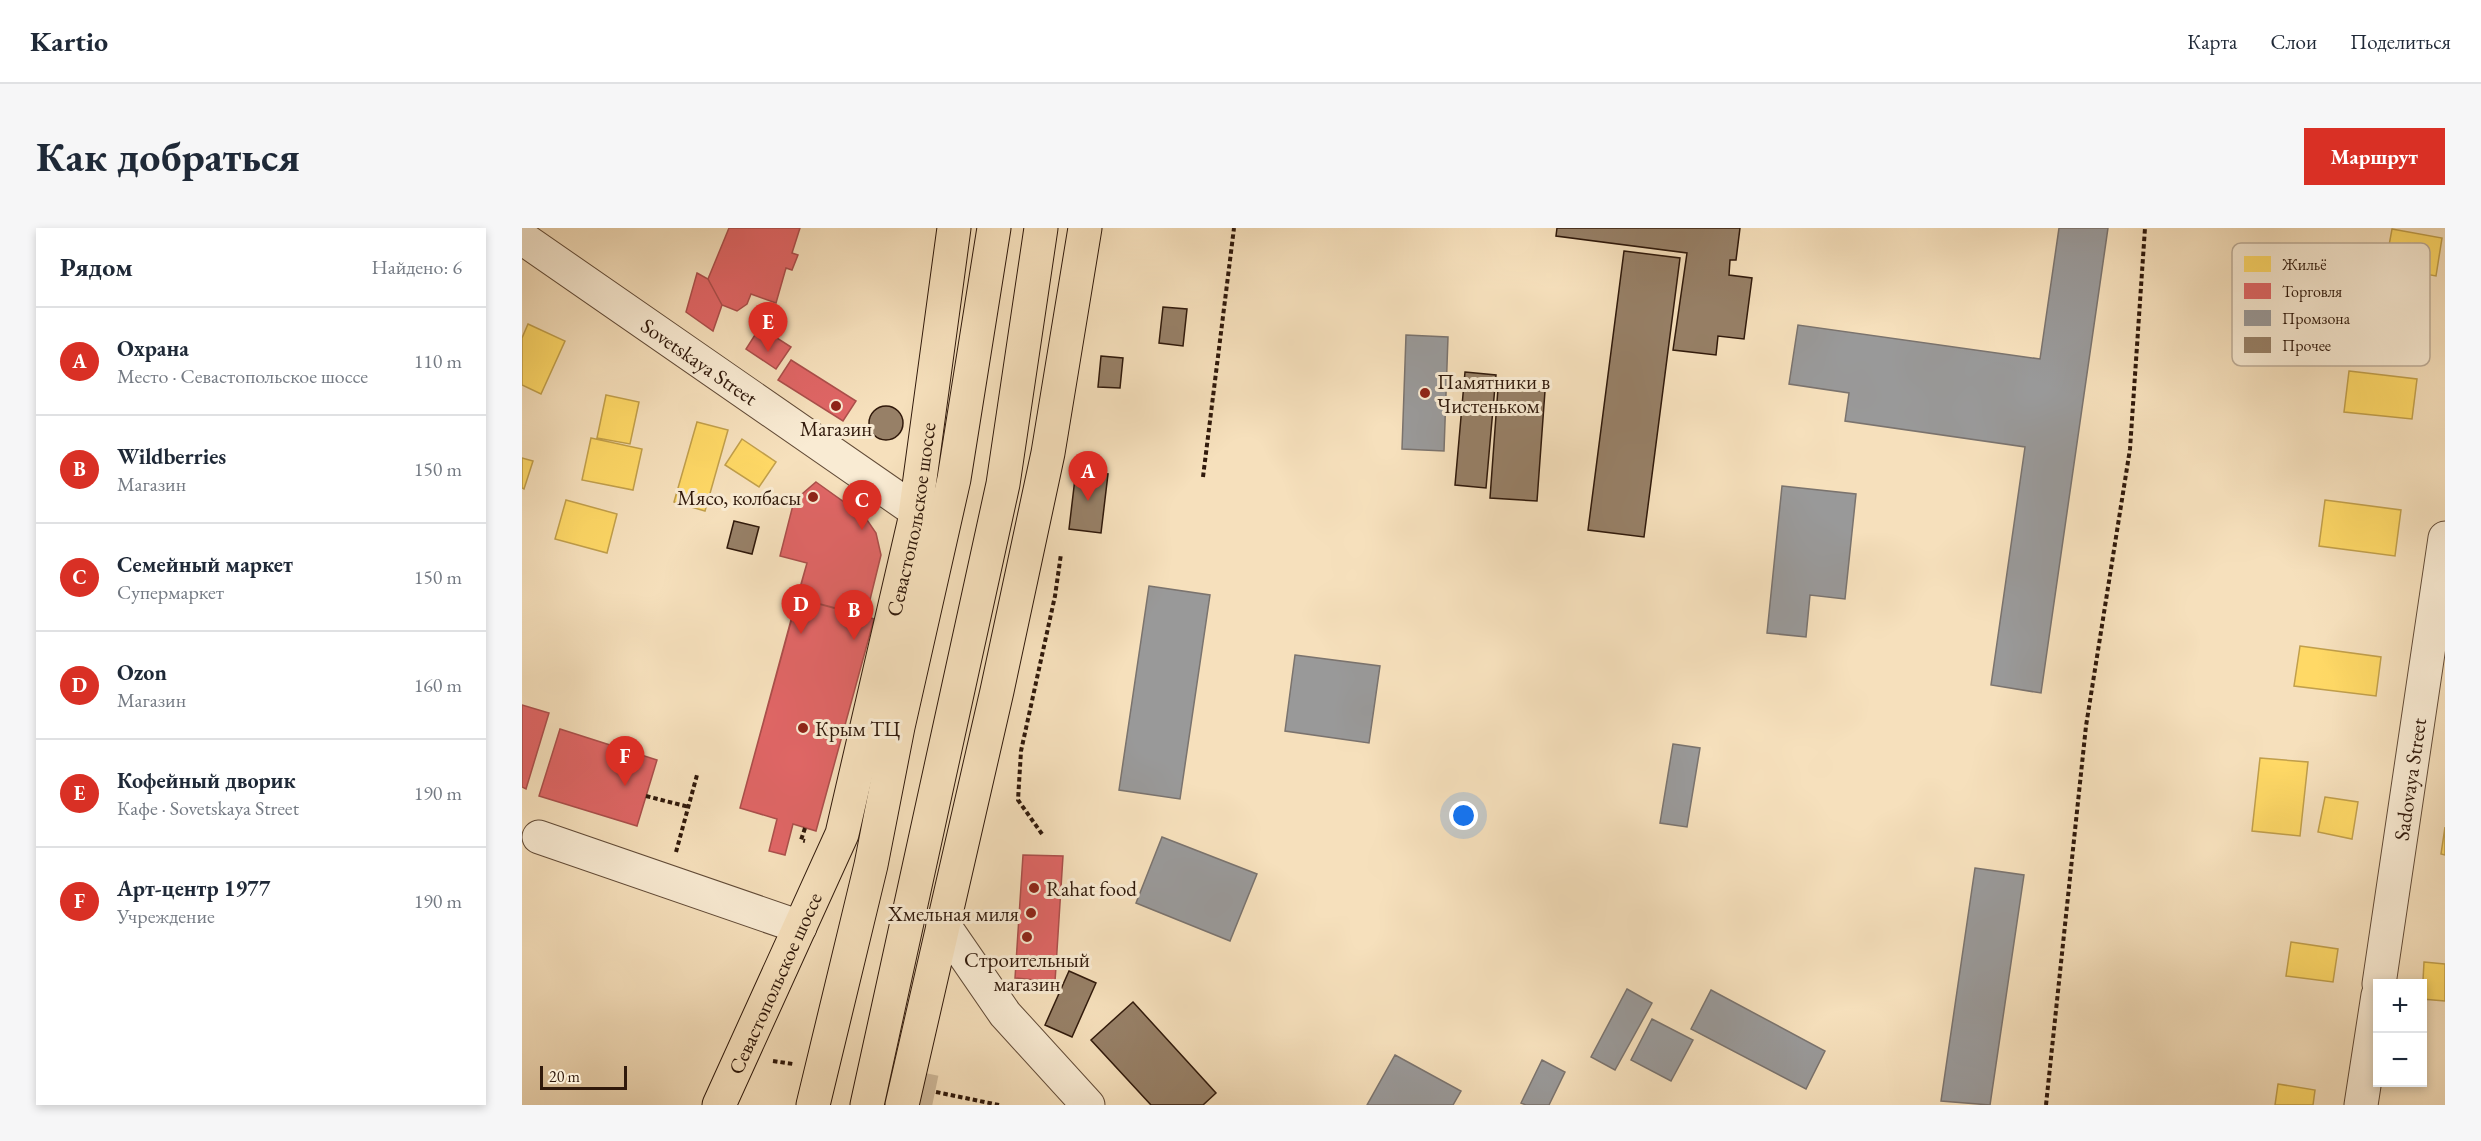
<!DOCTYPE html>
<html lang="ru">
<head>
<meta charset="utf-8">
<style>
	:root { --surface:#fff; --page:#f6f6f7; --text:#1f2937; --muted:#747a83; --line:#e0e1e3; --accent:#d93025 }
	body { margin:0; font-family:"EB Garamond",serif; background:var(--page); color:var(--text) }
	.controls { position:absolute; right:18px; bottom:18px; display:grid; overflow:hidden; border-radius:0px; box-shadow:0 3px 9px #0003 }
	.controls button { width:54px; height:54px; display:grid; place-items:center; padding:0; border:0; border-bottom:2px solid var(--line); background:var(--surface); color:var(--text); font:30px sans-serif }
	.scale { position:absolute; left:18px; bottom:15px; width:87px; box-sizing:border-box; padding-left:6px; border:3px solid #30190b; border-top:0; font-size:16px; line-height:21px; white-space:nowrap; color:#30190b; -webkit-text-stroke:4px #f9ebd3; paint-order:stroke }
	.you { position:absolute; left:942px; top:588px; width:21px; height:21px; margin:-15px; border:4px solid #fff; border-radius:50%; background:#1a73e8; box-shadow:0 0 0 9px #1a73e833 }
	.badge { display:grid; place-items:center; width:39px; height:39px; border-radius:50%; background:var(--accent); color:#fff; font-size:20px; font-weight:700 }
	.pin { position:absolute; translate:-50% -50px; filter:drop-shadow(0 2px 3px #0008) }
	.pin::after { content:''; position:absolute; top:32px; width:21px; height:18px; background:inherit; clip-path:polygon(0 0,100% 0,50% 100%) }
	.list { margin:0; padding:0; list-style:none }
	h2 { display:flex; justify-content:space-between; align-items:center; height:78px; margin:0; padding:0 24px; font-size:26px }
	h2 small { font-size:20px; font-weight:400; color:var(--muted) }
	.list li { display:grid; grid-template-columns:39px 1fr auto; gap:18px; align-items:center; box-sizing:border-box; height:108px; padding:0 24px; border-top:2px solid var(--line) }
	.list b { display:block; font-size:22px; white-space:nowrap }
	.list p { margin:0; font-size:20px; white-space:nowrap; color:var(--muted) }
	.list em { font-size:20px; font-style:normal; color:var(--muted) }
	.map { position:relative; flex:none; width:1923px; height:877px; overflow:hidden; border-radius:0px }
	header { display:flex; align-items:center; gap:36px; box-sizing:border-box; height:84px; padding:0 30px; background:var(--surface); border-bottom:2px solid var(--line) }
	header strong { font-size:28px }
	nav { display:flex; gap:33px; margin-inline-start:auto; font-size:21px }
	.intro { display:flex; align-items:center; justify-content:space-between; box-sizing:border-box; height:144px; padding:0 36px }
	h1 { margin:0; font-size:42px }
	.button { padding:15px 27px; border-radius:0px; background:var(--accent); color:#fff; font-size:21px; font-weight:700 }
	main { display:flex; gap:36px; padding:0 36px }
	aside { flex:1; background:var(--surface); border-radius:0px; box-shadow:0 3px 9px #0003 }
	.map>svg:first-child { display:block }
</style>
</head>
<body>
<header>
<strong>Kartio</strong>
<nav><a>Карта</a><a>Слои</a><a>Поделиться</a></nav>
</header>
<div class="intro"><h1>Как добраться</h1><a class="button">Маршрут</a></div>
<main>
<aside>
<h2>Рядом<small>Найдено: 6</small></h2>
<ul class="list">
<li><span class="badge">A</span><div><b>Охрана</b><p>Место · Севастопольское шоссе</p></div><em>110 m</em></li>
<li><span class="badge">B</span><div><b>Wildberries</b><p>Магазин</p></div><em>150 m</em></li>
<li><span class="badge">C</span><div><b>Семейный маркет</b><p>Супермаркет</p></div><em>150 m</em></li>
<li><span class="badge">D</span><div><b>Ozon</b><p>Магазин</p></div><em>160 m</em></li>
<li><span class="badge">E</span><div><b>Кофейный дворик</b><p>Кафе · Sovetskaya Street</p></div><em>190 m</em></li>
<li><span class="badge">F</span><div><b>Арт-центр 1977</b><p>Учреждение</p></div><em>190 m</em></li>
</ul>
</aside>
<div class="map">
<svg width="1923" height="877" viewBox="0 0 1923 877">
	<rect width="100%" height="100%" fill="#f6e0bc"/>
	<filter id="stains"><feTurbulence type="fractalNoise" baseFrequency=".00333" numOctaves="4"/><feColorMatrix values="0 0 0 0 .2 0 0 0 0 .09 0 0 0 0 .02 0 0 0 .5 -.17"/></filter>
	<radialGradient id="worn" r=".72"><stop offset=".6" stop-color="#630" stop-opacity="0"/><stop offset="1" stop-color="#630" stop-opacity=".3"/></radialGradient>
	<path fill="#ffd966" stroke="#c19f4b" stroke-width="1.5" d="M1870,1L1920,10L1914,48L1863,39Z
		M6,96L43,113L19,166L0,157V110Z
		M1827,143L1895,151L1890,191L1822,184Z
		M84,167L117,174L108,216L75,210Z
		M175,194L206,202L183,283L152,274Z
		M69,210L120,221L111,262L60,252Z
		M220,211L254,234L237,259L203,237Z
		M0,230L11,233L2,261L0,260Z
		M44,272L95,286L85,325L33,311Z
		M1803,272L1879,282L1873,328L1797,318Z
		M1778,418L1859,429L1854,468L1772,458Z
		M1738,530L1786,534L1778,608L1730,603Z
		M1803,569L1836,574L1830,611L1796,604Z
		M1923,599V627L1919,626Z
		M1769,714L1816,721L1811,754L1764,748Z
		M1902,734L1923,736V773L1900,771Z
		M1756,856L1793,862L1791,877H1753Z"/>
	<path fill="#e06666" stroke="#ab4f4b" stroke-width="1.5" d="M207,0H278L270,25L276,27L270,42L264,40L254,75L229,66L225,76L215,83L200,77L186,51Z
		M175,45L186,51L200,77L191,103L164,84Z
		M238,99L269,119L254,141L224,121Z
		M269,132L334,173L321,193L256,152Z
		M294,254L343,289L354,305L359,327L344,388L275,370L285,335L258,328L272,273Z
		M294,254L343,289L354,305L359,327L344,388L352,391L294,603L271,596L263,627L247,623L255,591L218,580L285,335L258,328L272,273Z
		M275,370L352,391L294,603L271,596L263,627L247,623L255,591L218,580Z
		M0,477L27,485L4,561L0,559Z
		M38,501L135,532L115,598L17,568Z
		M501,627L541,628L533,754L493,750Z"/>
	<path fill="#999" stroke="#7a736e" stroke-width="1.5" d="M1537,0H1586L1519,465L1469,457L1503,219L1323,193L1327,165L1267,156L1276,97L1518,131Z
		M884,107L926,109L922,223L880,221Z
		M1260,258L1334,266L1323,371L1288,367L1284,409L1245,405Z
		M627,358L688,367L658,571L597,562Z
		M773,427L858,438L847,515L763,503Z
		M1151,516L1178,520L1165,599L1138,595Z
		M640,609L735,646L708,713L614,675Z
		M1453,640L1502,647L1468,877L1419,873Z
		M1105,761L1130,775L1093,842L1069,829Z
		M1189,762L1303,823L1284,861L1169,801Z
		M1130,791L1171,812L1149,853L1109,832Z
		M873,827L939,863L931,877H845Z
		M1020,832L1043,844L1027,877H1004L999,875Z"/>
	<path fill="#978067" stroke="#30190b" stroke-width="1.5" d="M1035,0H1218L1214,32H1208L1207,47L1230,50L1222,111L1196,108L1194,127L1151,122L1165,25L1034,8Z
		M1102,23L1158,30L1122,309L1066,302Z
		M641,79L665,81L661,118L637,115Z
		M579,128L601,130L598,160L576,159Z
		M943,144L974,147L964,260L933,257Z
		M976,160L1023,163L1015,273L968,270Z
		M347 195a17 17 0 1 1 34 0a17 17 0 1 1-34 0Z
		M554,242L586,246L579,305L547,301Z
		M212,293L237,299L230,326L205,320Z
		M547,743L574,755L550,809L523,797Z
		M611,774L694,865L681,877H629L569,812Z"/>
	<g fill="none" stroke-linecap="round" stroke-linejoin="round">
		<path stroke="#ceb899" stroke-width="33" stroke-dasharray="33 16" stroke-linecap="butt" d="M389,859L413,864"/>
		<g stroke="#624b37" stroke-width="35">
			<g id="minor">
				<path id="s1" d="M0,10L394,283"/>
				<path d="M17,609L278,699"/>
				<path d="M421,696L483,786L566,877"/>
				<path id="s2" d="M1857,756L1923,310"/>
				<path d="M1839,877L1856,767"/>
			</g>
		</g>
		<g stroke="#30190b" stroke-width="35">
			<g id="major">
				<path id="s3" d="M197,877L320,606L392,295L432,0"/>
				<path d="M291,877L349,637L376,499L432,251L472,0"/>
				<path d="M345,877L481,256L519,0"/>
				<path d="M380,877L475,463L526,225L563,0"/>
			</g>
		</g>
		<path stroke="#30190b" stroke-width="4" stroke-dasharray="4.5 3" stroke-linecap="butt" d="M681,249L712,0
			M124,568L167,579
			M283,600L279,612L283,613
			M520,606L496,572L499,523L533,368L539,326
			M154,624L175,547
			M251,833L271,836
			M414,864L477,877
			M1524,877L1564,498L1608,221L1623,0"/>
		<use href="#minor" stroke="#f9ebd3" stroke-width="33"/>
		<use href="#major" stroke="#f6e0bc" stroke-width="33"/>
	</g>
	<g fill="#8f2418" stroke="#f9ebd3" stroke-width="2">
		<circle cx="903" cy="165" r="6"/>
		<circle cx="314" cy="178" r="6"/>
		<circle cx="291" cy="269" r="6"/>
		<circle cx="281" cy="500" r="6"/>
		<circle cx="512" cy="660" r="6"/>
		<circle cx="509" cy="685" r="6"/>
		<circle cx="505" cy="709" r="6"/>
	</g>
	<g text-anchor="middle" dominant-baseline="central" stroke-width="6" stroke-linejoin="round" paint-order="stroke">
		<g font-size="21" fill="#30190b" stroke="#f9ebd3">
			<text stroke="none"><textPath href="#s1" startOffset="216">Sovetskaya Street</textPath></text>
			<text stroke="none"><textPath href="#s3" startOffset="620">Севастопольское шоссе</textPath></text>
			<text stroke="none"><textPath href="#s2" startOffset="207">Sadovaya Street</textPath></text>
			<text stroke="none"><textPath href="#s3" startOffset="134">Севастопольское шоссе</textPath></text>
		</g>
		<g font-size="21" fill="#30190b" stroke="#f9ebd3" text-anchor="start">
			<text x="915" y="153">Памятники в<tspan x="915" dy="24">Чистеньком</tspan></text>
			<text x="314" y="200" text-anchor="middle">Магазин</text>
			<text x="279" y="269" text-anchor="end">Мясо, колбасы</text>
			<text x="293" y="500">Крым ТЦ</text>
			<text x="524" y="660">Rahat food</text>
			<text x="497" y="685" text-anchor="end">Хмельная миля</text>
			<text x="505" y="731" text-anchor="middle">Строительный<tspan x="505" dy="24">магазин</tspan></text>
		</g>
	</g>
	<rect x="1710" y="15" width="198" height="123" rx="9" fill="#f9ebd3" stroke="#bdac97" stroke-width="1.5"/>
	<rect x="1722" y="28" width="27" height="16" fill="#ffd966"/>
	<rect x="1722" y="55" width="27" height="16" fill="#e06666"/>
	<rect x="1722" y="82" width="27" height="16" fill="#999"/>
	<rect x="1722" y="109" width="27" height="16" fill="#978067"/>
	<g font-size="16" fill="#30190b">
		<text x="1760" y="42">Жильё</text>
		<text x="1760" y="69">Торговля</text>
		<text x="1760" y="96">Промзона</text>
		<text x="1760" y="123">Прочее</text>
	</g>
	<rect width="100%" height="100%" filter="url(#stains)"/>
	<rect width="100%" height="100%" fill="url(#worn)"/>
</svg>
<div class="controls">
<button>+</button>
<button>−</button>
</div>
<div class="scale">20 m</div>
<div class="you"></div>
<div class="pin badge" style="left:566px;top:273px">A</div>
<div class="pin badge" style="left:332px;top:412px">B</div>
<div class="pin badge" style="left:340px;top:302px">C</div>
<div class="pin badge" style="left:279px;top:406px">D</div>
<div class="pin badge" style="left:246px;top:124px">E</div>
<div class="pin badge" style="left:103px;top:558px">F</div>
</div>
</main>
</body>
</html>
